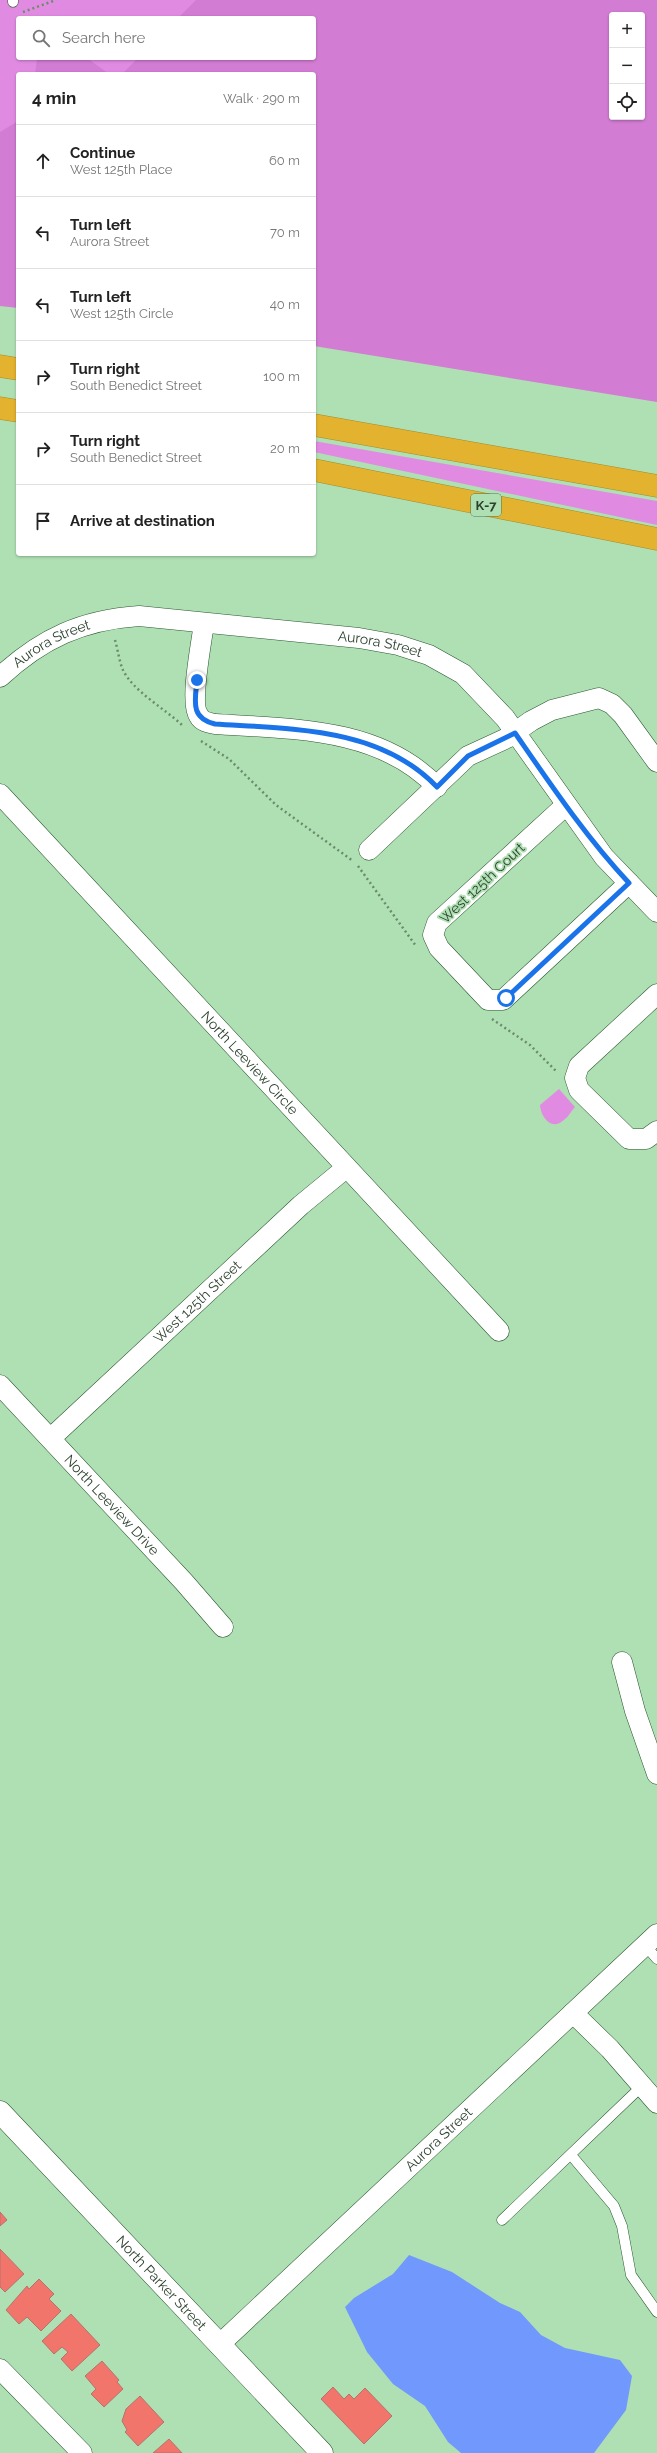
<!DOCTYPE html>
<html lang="en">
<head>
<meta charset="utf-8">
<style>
	:root { --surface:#fff; --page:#f2f2f2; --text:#222; --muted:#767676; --line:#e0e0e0 }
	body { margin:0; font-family:Raleway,sans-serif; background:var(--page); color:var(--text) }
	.controls { position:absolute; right:12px; top:12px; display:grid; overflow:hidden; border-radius:4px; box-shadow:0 1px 3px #0004 }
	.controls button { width:36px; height:36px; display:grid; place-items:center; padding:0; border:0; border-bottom:1px solid var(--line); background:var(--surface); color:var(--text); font:20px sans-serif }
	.stop { position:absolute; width:12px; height:12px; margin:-9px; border:3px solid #1a73e8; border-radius:50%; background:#fff }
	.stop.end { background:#1a73e8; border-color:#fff; box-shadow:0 1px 4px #0008 }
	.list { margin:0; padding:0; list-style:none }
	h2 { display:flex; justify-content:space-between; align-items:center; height:52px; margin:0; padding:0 16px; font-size:17px }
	h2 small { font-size:13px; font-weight:400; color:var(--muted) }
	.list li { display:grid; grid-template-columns:26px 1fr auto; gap:12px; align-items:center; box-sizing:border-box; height:72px; padding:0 16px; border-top:1px solid var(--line) }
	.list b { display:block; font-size:15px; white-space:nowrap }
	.list p { margin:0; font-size:13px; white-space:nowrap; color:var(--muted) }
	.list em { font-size:13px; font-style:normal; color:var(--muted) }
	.icon { flex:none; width:22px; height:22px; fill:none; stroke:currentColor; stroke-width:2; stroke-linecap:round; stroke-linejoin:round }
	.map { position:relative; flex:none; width:657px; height:2453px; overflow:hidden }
	.search { position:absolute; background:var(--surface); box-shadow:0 1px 3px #0004; left:16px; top:16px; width:300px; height:44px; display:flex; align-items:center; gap:10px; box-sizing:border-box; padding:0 14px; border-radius:4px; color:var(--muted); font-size:15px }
	.panel { position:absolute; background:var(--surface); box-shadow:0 1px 3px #0004; left:16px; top:72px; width:300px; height:484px; border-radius:4px }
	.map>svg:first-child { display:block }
</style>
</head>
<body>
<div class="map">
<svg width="657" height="2453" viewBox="0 0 657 2453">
	<rect width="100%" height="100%" fill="#afe0b3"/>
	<path fill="#e08be1" d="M0,0H294L275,18H18V58H233L216,74H18V263L0,280Z
		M314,441L657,501V525L314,452Z
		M559,1089L575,1107C571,1111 569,1116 565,1119C552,1132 541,1118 540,1105Z"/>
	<path fill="#d27cd3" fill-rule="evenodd" d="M196,0H657V402L314,346V74H122L138,58H314V18H178ZM612,15H642V117H612Z
		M37,58H87L109,74H35Z
		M18,121V308L0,306V132Z"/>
	<path fill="#7198fc" d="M409,2255L452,2272L500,2303L520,2312L541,2335L565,2348L620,2360L632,2376L626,2410L594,2453H461L448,2442L425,2406L393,2384L367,2352L345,2307L354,2298L393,2274Z"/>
	<path fill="#f1756b" stroke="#b3746d" d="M0,2212L7,2220L0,2226Z
		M0,2249L24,2274L5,2292L0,2287Z
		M39,2279L54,2294L49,2299L61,2311L41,2331L27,2317L19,2324L6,2310L27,2286L29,2289Z
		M71,2314L100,2345L72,2371L61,2359L68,2352L62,2347L54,2354L42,2341Z
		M102,2361L119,2380L117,2382L123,2389L104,2407L91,2394L96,2389L85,2376Z
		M333,2387L344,2399L349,2394L354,2399L365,2388L392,2416L364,2444L321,2399Z
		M140,2396L164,2422L138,2446L125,2432L127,2430L122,2421L126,2409Z
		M169,2439L182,2453H153Z"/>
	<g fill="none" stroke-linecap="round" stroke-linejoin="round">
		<g stroke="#2a562f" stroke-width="11">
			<path id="service" d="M13,2V0
				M645,1945L657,1959
				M571,2155L614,2206L622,2226L631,2275L657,2312
				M502,2220L643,2085"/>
		</g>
		<g stroke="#2a562f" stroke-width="21">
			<g id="minor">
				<path d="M204,623C202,640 189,704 199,716C202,722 210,723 215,724C292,729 380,727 437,787"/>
				<path id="s1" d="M0,677C42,638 82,620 139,616L359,638L398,645L429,655L463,674L505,718L604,857L657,912"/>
				<path id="s2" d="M0,794L499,1331"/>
				<path d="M566,805L437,923L433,935L439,948L488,1000H503L629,883"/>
				<path d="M369,850L468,756L507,738L531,721L552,710L599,698L612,704L623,715L657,762"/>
				<path d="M657,994L579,1066L575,1078L579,1090L629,1139H646L657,1131"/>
				<path id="s3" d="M0,1385L184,1582L223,1627"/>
				<path id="s4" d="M51,1438L301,1205L346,1168"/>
				<path d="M622,1662L635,1711L657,1774"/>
				<path d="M573,2013L610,2049L657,2103"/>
				<path id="s5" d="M219,2345L657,1934"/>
				<path d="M0,2369L82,2453"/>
			</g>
		</g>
		<g stroke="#2a562f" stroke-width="23">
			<g id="tertiary">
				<path id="s6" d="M0,2112L322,2453"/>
			</g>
		</g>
		<g stroke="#a38b2f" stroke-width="23">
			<path id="motorway" d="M0,366L18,369
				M0,408L18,411
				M314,425L657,486
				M314,470L657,539"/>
		</g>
		<path stroke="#6a8c6d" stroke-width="2.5" stroke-dasharray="2 3" stroke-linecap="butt" d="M23,12L56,0
			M115,640C118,650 119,661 123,670C133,691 165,709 182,725
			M201,741L229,759L276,805L353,861
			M358,866L416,946
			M492,1019L530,1045L556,1071"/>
		<use href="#service" stroke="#fff" stroke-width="10"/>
		<use href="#minor" stroke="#fff" stroke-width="20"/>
		<use href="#tertiary" stroke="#fff" stroke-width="22"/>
		<use href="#motorway" stroke="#e3b32f" stroke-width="22"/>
	</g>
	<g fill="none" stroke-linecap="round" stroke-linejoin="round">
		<path stroke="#1a73e8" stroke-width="5" d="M197,680C195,701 190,718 215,724C292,729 380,727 437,787L468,756L515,733C551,785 586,837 629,883L506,998"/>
	</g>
	<g text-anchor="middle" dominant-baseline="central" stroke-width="3.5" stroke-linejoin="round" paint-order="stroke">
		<rect fill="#afe0b3" stroke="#547157" stroke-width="1" x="471" y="494" width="30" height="22" rx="3"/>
		<g font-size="13" font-weight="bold" fill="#2d412f">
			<text x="486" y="505">K-7</text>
		</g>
		<g font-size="14" fill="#2d412f" stroke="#afe0b3">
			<text stroke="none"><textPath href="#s1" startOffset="62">Aurora Street</textPath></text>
			<text stroke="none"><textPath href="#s1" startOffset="398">Aurora Street</textPath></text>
			<text transform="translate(482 883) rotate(-43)">West 125th Court</text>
			<text stroke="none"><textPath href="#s2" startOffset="367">North Leeview Circle</textPath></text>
			<text stroke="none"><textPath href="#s4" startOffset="200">West 125th Street</textPath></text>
			<text stroke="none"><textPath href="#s3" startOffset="164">North Leeview Drive</textPath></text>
			<text stroke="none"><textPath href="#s5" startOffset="301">Aurora Street</textPath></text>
			<text stroke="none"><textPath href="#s6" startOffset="235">North Parker Street</textPath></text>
		</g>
	</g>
</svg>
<div class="controls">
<button>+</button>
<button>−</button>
<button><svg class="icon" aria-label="locate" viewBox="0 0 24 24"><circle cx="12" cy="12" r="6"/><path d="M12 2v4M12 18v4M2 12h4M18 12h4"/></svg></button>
</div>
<div class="stop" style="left:506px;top:998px"></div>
<div class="stop end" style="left:197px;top:680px"></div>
<div class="search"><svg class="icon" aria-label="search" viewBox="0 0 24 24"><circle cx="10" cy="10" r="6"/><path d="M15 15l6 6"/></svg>Search here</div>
<section class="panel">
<h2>4 min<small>Walk · 290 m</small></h2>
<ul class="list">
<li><svg class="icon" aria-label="ahead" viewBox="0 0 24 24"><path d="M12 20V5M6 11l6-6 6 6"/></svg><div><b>Continue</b><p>West 125th Place</p></div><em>60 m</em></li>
<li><svg class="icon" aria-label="left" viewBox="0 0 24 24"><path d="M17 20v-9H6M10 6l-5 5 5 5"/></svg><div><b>Turn left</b><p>Aurora Street</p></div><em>70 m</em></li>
<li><svg class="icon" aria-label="left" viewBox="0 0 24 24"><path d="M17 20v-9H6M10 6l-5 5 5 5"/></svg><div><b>Turn left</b><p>West 125th Circle</p></div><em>40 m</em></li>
<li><svg class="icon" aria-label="right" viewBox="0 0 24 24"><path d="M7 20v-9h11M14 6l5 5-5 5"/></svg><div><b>Turn right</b><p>South Benedict Street</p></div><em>100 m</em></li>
<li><svg class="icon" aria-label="right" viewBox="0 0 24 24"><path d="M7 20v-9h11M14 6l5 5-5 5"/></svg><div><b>Turn right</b><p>South Benedict Street</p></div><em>20 m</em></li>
<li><svg class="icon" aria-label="arrive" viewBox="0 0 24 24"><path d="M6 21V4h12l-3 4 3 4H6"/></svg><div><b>Arrive at destination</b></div></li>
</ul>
</section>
</div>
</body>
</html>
